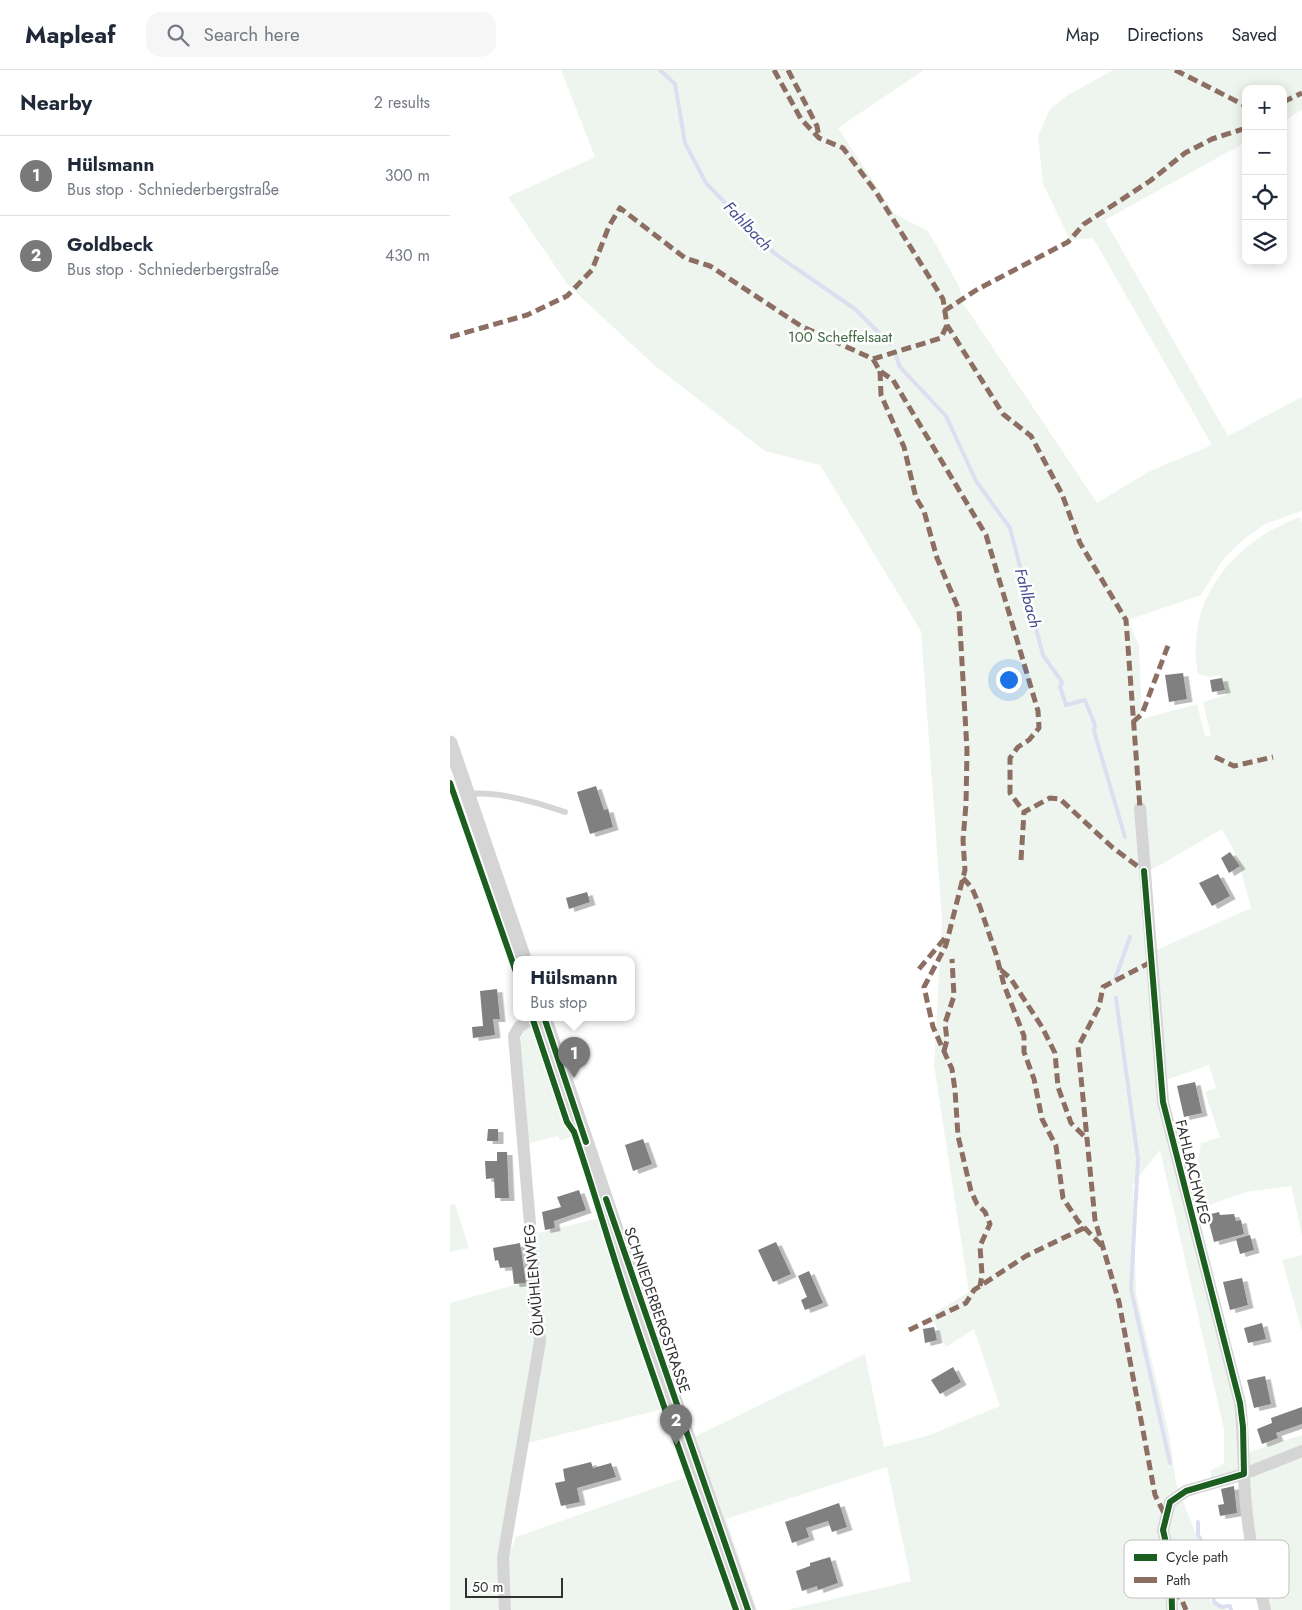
<!DOCTYPE html>
<html lang="en">
<head>
<meta charset="utf-8">
<style>
	:root { --surface:#fff; --page:#f6f6f7; --text:#1f2937; --muted:#747a83; --line:#e0e1e3; --accent:#797979 }
	body { margin:0; font-family:Jost,sans-serif; background:var(--page); color:var(--text) }
	.controls { position:absolute; right:15px; top:15px; display:grid; overflow:hidden; border-radius:10px; box-shadow:0 2px 12px #0003 }
	.controls button { width:45px; height:45px; display:grid; place-items:center; padding:0; border:0; border-bottom:1px solid var(--line); background:var(--surface); color:var(--text); font:25px sans-serif }
	.scale { position:absolute; left:15px; bottom:12px; width:98px; box-sizing:border-box; padding-left:5px; border:2px solid #313131; border-top:0; font-size:14px; line-height:18px; white-space:nowrap; color:#313131; -webkit-text-stroke:4px #fff; paint-order:stroke }
	.you { position:absolute; left:558px; top:609px; width:18px; height:18px; margin:-12px; border:4px solid #fff; border-radius:50%; background:#1a73e8; box-shadow:0 0 0 8px #1a73e833 }
	.badge { display:grid; place-items:center; width:32px; height:32px; border-radius:50%; background:var(--accent); color:#fff; font-size:16px; font-weight:700 }
	.pin { position:absolute; translate:-50% -41px; filter:drop-shadow(0 1px 2px #0008) }
	.pin::after { content:''; position:absolute; top:26px; width:18px; height:15px; background:inherit; clip-path:polygon(0 0,100% 0,50% 100%) }
	.popup { position:absolute; left:63px; top:886px; width:122px; height:65px; box-sizing:border-box; display:grid; place-content:center; border-radius:10px; background:var(--surface); filter:drop-shadow(0 1px 4px #0005); font-size:16px; white-space:nowrap; color:var(--muted) }
	.popup b { font-size:19px; color:var(--text) }
	.popup::after { content:''; position:absolute; left:50%; top:100%; margin-left:-10px; border:10px solid transparent; border-top-color:var(--surface) }
	.list { margin:0; padding:0; list-style:none }
	h2 { display:flex; justify-content:space-between; align-items:center; height:65px; margin:0; padding:0 20px; font-size:21px }
	h2 small { font-size:16px; font-weight:400; color:var(--muted) }
	.list li { display:grid; grid-template-columns:32px 1fr auto; gap:15px; align-items:center; box-sizing:border-box; height:80px; padding:0 20px; border-top:1px solid var(--line) }
	.list b { display:block; font-size:19px; white-space:nowrap }
	.list p { margin:0; font-size:16px; white-space:nowrap; color:var(--muted) }
	.list em { font-size:16px; font-style:normal; color:var(--muted) }
	.icon { flex:none; width:28px; height:28px; fill:none; stroke:currentColor; stroke-width:2; stroke-linecap:round; stroke-linejoin:round }
	.map { position:relative; flex:none; width:852px; height:1540px; overflow:hidden }
	header { display:flex; align-items:center; gap:30px; box-sizing:border-box; height:70px; padding:0 25px; background:var(--surface); border-bottom:1px solid var(--line) }
	header strong { font-size:24px }
	nav { display:flex; gap:28px; margin-inline-start:auto; font-size:18px }
	.search { width:350px; height:45px; background:var(--page); display:flex; align-items:center; gap:12px; box-sizing:border-box; padding:0 18px; border-radius:15px; color:var(--muted); font-size:19px }
	main { display:flex }
	aside { flex:1; background:var(--surface) }
	.map>svg:first-child { display:block }
</style>
</head>
<body>
<header>
<strong>Mapleaf</strong>
<div class="search"><svg class="icon" aria-label="search" viewBox="0 0 24 24"><circle cx="10" cy="10" r="6"/><path d="M15 15l6 6"/></svg>Search here</div>
<nav><a>Map</a><a>Directions</a><a>Saved</a></nav>
</header>
<main>
<aside>
<h2>Nearby<small>2 results</small></h2>
<ul class="list">
<li><span class="badge">1</span><div><b>Hülsmann</b><p>Bus stop · Schniederbergstraße</p></div><em>300 m</em></li>
<li><span class="badge">2</span><div><b>Goldbeck</b><p>Bus stop · Schniederbergstraße</p></div><em>430 m</em></li>
</ul>
</aside>
<div class="map">
<svg width="852" height="1540" viewBox="0 0 852 1540">
	<defs>
		<filter id="shadow"><feDropShadow dx="5.5" dy="3" stdDeviation="0" flood-color="#0004"/></filter>
	</defs>
	<rect width="100%" height="100%" fill="#fff"/>
	<path fill="#eef5ee" d="M111,0H474L388,58L445,144L478,161L509,216L513,233L647,433L698,402L762,375L643,168L620,170L593,114L588,66L600,39L618,25L663,0H852V40L833,51V19H796V72L655,150L778,366L852,327V441L815,454L793,470L774,488L751,525L678,550L689,576L692,649L747,634L755,666H761L753,632L776,625L771,605L760,607L748,604C734,530 784,471 850,447L852,453V1165L841,1116L796,1122L743,1141L741,1131L751,1073L770,1067L755,1022L766,1018L759,995L713,1011L704,881L801,838L787,786L772,759L698,802L710,1033L791,1357V1403L761,1410V1400L774,1394V1359L710,1080L683,1114L686,1223L719,1364L726,1413L750,1475L761,1533L777,1540H337L461,1511L437,1397L276,1449L307,1540H304L244,1367L415,1284L434,1377L477,1366L550,1336L524,1259L496,1277L481,1245L519,1222L484,995L492,849L471,561L370,395L315,381L204,295L118,215L58,127L145,87Z
		M82,955L115,1051L123,1066L110,1071L108,1066L77,1074L70,971L75,958Z
		M5,1134L19,1178L0,1182V1135Z
		M150,1148L153,1169L213,1339L78,1373L94,1273L88,1163Z
		M852,1185V1261L832,1190Z
		M83,1210L87,1270L52,1540H0V1233Z
		M852,1365V1379L795,1401L796,1383Z
		M852,1384V1540H819L796,1406Z
		M236,1407L283,1540H61L58,1488L66,1467Z"/>
	<g fill="none" stroke-linecap="round" stroke-linejoin="round">
		<path stroke="#dddff1" stroke-width="4" d="M210,0L225,14L235,73L256,113L324,183L405,239L440,274
			M446,286L450,297L496,346L526,411L560,458L593,585L612,612L610,617L616,635L635,630L645,655L644,661L675,767
			M665,909L680,867
			M666,928L688,1089L681,1219L720,1393
			M748,1452V1465L754,1475L764,1532L771,1537L780,1536L781,1540"/>
	</g>
	<path fill="#808080" filter="url(#shadow)" d="M733,603L737,629L719,632L715,605Z
		M772,608L775,620L762,622L760,610Z
		M146,716L154,740L158,739L163,757L140,764L127,722Z
		M780,782L790,796L779,803L771,788Z
		M768,804L780,826L762,836L749,813Z
		M137,822L140,832L119,839L116,828Z
		M47,919L50,949H43L45,965L23,968L22,957L33,956L30,921Z
		M745,1012L752,1043L734,1047L727,1016Z
		M38,1059H48V1071H37Z
		M193,1069L202,1094L183,1101L175,1075Z
		M47,1082H57L59,1128H45L44,1108L36,1109L35,1091H47Z
		M129,1120L136,1140L104,1151L105,1158L95,1160L92,1142L111,1137L107,1127Z
		M769,1142L770,1145L784,1144L786,1151L791,1150L794,1164L764,1172L757,1145Z
		M800,1165L804,1180L790,1184L786,1169Z
		M326,1172L341,1204L323,1212L308,1180Z
		M70,1173L76,1213L64,1214L62,1197L50,1198L48,1190L45,1191L43,1178Z
		M359,1201L373,1233L355,1240L351,1230L357,1227L348,1206Z
		M792,1208L798,1235L780,1240L773,1212Z
		M812,1253L816,1269L798,1273L794,1258Z
		M484,1257L487,1270L475,1273L473,1259Z
		M503,1297L511,1312L490,1324L481,1310Z
		M815,1306L821,1334L804,1338L797,1310Z
		M852,1337V1354L826,1363L828,1368L812,1374L807,1359L822,1353L821,1348Z
		M141,1392L143,1398L161,1393L166,1407L127,1418L130,1432L111,1436L105,1413L115,1411L113,1399Z
		M784,1416L787,1443L770,1446L768,1435L774,1434L771,1419Z
		M389,1433L397,1457L382,1462L378,1451L356,1458L359,1467L342,1473L335,1452Z
		M380,1487L388,1513L368,1520L367,1516L352,1521L346,1501L360,1496V1493Z"/>
	<g fill="none" stroke-linecap="round" stroke-linejoin="round">
		<path stroke="#d5d5d5" stroke-width="6" d="M19,724C49,721 86,732 115,742"/>
		<path stroke="#d5d5d5" stroke-width="12" d="M690,738L713,1032L790,1333C793,1357 793,1379 794,1403C795,1448 804,1496 815,1540
			M55,1540L53,1488L90,1271L64,966L69,957L83,947
			M722,1540L721,1495L713,1460L720,1432L736,1421L794,1404L852,1381"/>
		<path stroke="#d5d5d5" stroke-width="15" d="M0,673L74,889
			M94,947L202,1266L298,1540"/>
		<path stroke="#8d6e63" stroke-width="5" stroke-dasharray="10 5" stroke-linecap="butt" d="M324,0L351,49L369,68L393,78L426,122L493,229L497,255L553,344L581,366L612,424L630,473L676,550L690,738
			M338,0L367,56L369,68
			M725,0L796,36
			M833,32L852,23
			M494,241L528,219L618,172L634,154L700,111L735,83L762,69L796,58
			M0,267L77,245L117,226L142,200L159,156L170,138L235,188L260,196L351,256L423,289L491,268L497,255
			M423,289L430,301L443,310L536,465L588,641L589,658L579,670L568,677L560,688V723L574,742
			M430,301L431,325L454,377L466,428L474,441L487,488L509,540L517,680L516,734L513,770L515,800L496,875L474,917L483,957L502,999L505,1020L508,1066L521,1121L527,1134L535,1142L540,1154L530,1176L532,1205L530,1216
			M683,652L692,644L719,573
			M765,687L784,696L823,687
			M571,790L574,742L600,728L610,729L662,777L694,801
			M513,808L522,818L530,837L546,884L554,915L574,966V982L584,1009L592,1049L606,1076L613,1128L628,1151L652,1176
			M701,892L653,917L649,937L628,977L645,1150L669,1232L705,1425L716,1447
			M469,899L495,868
			M551,900L561,909L592,957L605,983L608,1017L621,1053L637,1069
			M494,981L497,970L495,953L504,926L502,889
			M459,1260L516,1233L524,1220L576,1186L638,1156
			M722,1522L731,1528L736,1540"/>
		<g stroke="#fff" stroke-width="9">
			<path id="cycleway" d="M0,713L66,902
				M694,801L713,1032L790,1333L793,1357L794,1404L736,1421L720,1432L713,1460L721,1495L722,1540
				M82,947L117,1052L124,1062C145,1123 162,1185 183,1246C216,1345 252,1442 286,1540
				M94,947L136,1072
				M156,1129L298,1540"/>
		</g>
		<use href="#cycleway" stroke="#1b5e20" stroke-width="6"/>
	</g>
	<g text-anchor="middle" dominant-baseline="central" stroke-width="5" stroke-linejoin="round" paint-order="stroke">
		<g font-size="15" fill="#416a43" stroke="#fff">
			<text x="390" y="267">100 Scheffelsaat</text>
		</g>
		<g font-size="15" fill="#313131" stroke="#fff">
			<text transform="translate(743 1102) rotate(76)">FAHLBACHWEG</text>
			<text transform="translate(84 1210) rotate(-95)">ÖLMÜHLENWEG</text>
			<text transform="translate(207 1240) rotate(71)">SCHNIEDERBERGSTRASSE</text>
		</g>
		<g font-size="16" font-style="italic" fill="#444b8e" stroke="#fff">
			<text transform="translate(298 156) rotate(46)">Fahlbach</text>
			<text transform="translate(578 528) rotate(75)">Fahlbach</text>
		</g>
	</g>
	<rect x="674" y="1470" width="165" height="58" rx="8" fill="#fff" stroke="#c1c1c1" stroke-width="1"/>
	<rect x="684" y="1484" width="23" height="7" fill="#1b5e20"/>
	<rect x="684" y="1507" width="23" height="6" fill="#8d6e63"/>
	<g font-size="14" fill="#313131">
		<text x="716" y="1492">Cycle path</text>
		<text x="716" y="1515">Path</text>
	</g>
</svg>
<div class="controls">
<button>+</button>
<button>−</button>
<button><svg class="icon" aria-label="locate" viewBox="0 0 24 24"><circle cx="12" cy="12" r="6"/><path d="M12 2v4M12 18v4M2 12h4M18 12h4"/></svg></button>
<button><svg class="icon" aria-label="layers" viewBox="0 0 24 24"><path d="M12 4l9 5-9 5-9-5zM3 14l9 5 9-5"/></svg></button>
</div>
<div class="scale">50 m</div>
<div class="you"></div>
<div class="pin badge" style="left:124px;top:1008px">1</div>
<div class="popup"><b>Hülsmann</b>Bus stop</div>
<div class="pin badge" style="left:226px;top:1375px">2</div>
</div>
</main>
</body>
</html>
